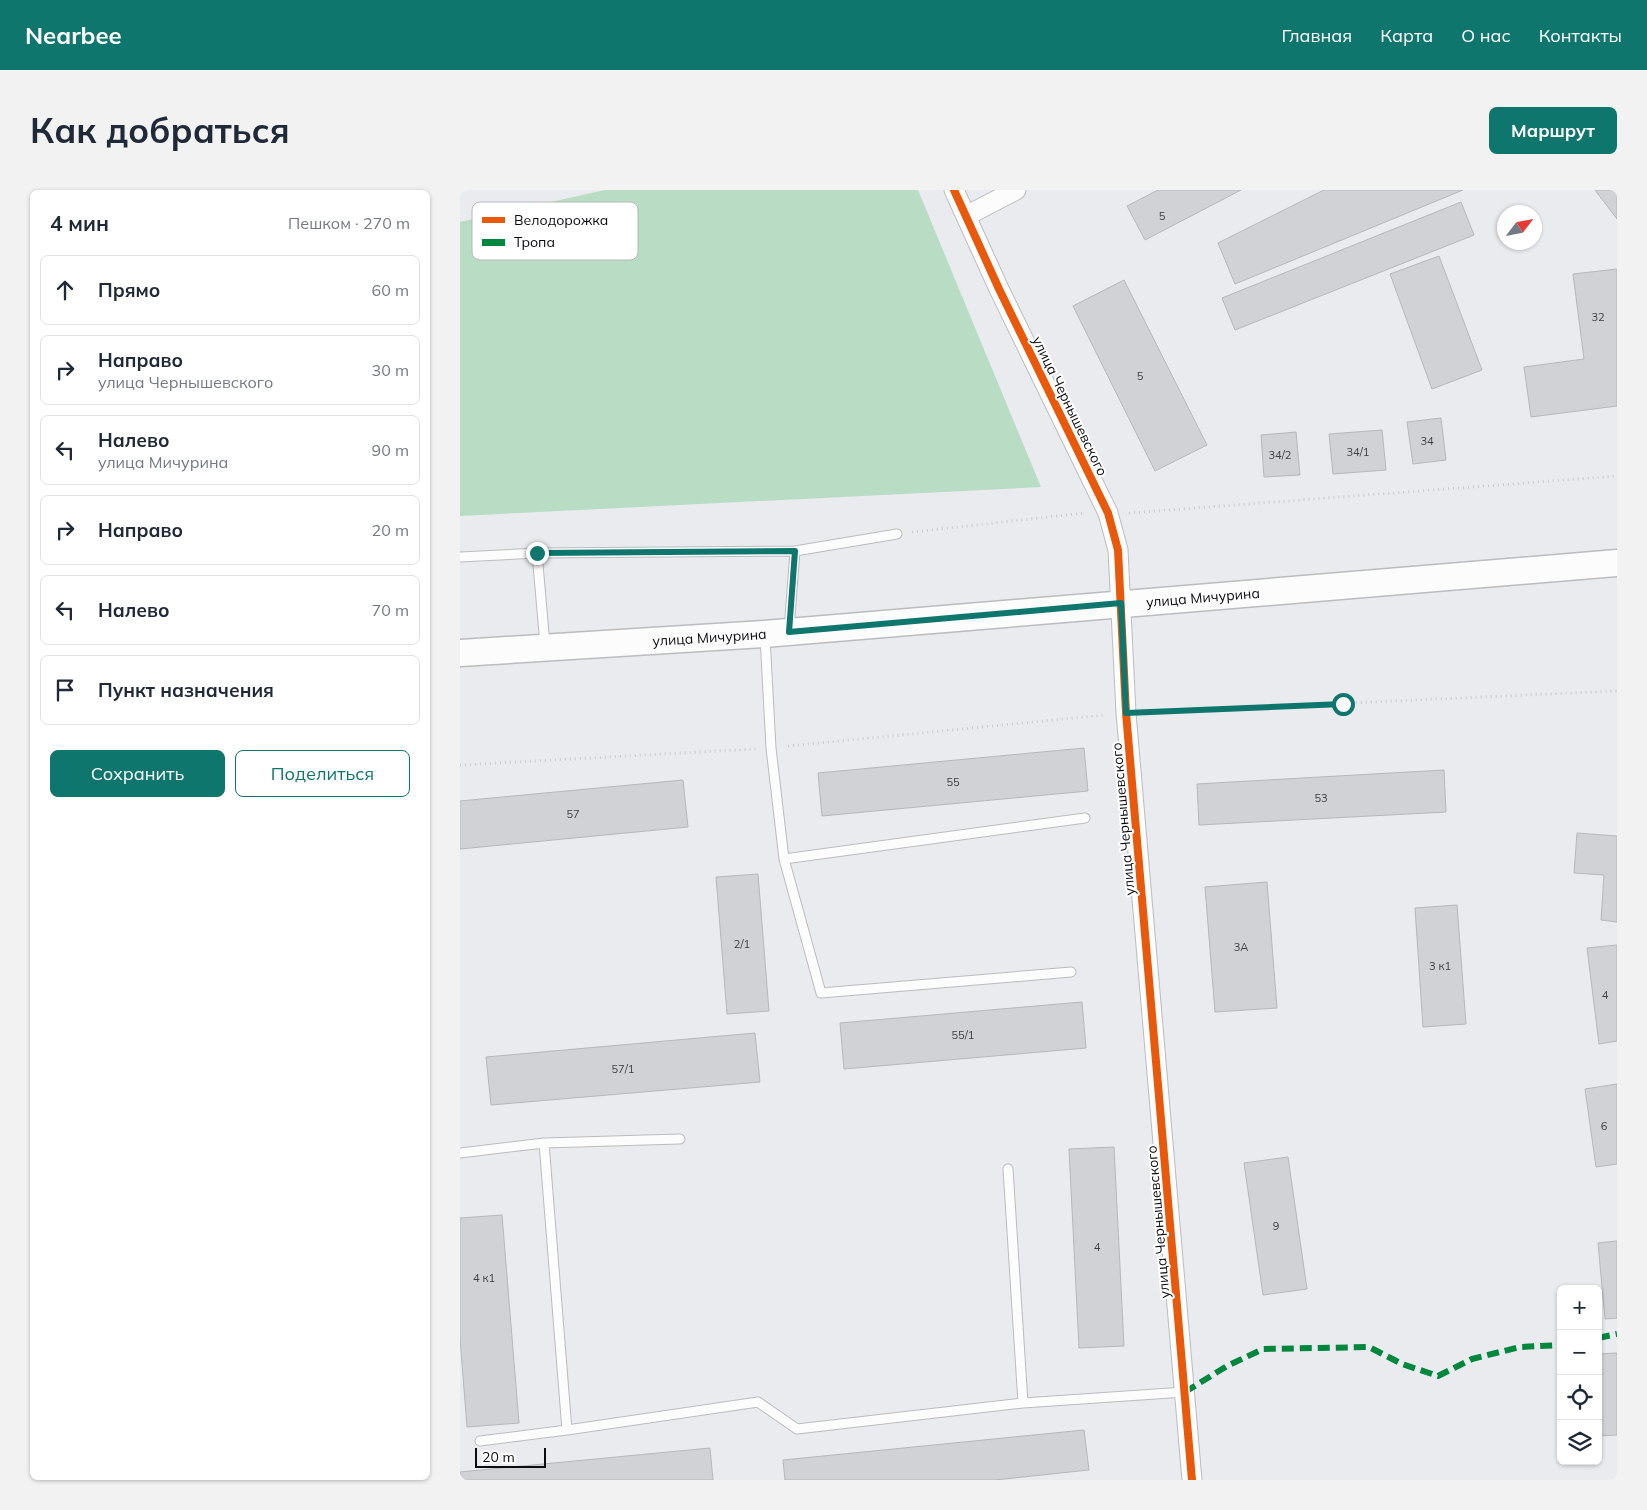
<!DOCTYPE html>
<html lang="ru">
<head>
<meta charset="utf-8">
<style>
	:root { --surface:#fff; --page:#f2f2f3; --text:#1f2937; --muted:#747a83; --line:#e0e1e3; --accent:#0f766e }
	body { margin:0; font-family:Mulish,sans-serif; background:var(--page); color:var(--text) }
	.controls { position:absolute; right:15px; bottom:15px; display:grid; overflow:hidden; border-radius:8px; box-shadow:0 1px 4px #0004 }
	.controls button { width:45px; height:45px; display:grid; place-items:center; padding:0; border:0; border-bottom:1px solid var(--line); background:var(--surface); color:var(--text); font:25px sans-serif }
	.compass { position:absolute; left:1037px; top:15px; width:45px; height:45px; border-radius:50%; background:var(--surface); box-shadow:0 1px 4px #0004; rotate:58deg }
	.scale { position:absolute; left:15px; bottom:12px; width:71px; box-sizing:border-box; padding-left:5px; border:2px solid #0b0c0e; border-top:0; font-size:14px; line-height:18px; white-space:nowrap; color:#0b0c0e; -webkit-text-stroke:4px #fff; paint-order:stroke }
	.stop { position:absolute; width:15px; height:15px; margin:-11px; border:4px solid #0f766e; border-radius:50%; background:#fff }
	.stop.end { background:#0f766e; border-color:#fff; box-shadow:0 1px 5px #0008 }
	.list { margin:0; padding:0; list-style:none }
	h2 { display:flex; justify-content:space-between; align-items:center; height:65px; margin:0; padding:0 20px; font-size:21px }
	h2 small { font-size:16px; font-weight:400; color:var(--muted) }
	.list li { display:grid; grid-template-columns:32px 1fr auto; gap:15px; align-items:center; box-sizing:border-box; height:70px; margin:0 10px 10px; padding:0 10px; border:1px solid var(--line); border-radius:8px }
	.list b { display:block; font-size:19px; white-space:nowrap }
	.list p { margin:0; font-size:16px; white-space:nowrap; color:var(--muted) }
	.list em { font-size:16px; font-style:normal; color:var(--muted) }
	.actions { display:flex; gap:10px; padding:15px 20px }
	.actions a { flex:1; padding:11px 0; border:1px solid var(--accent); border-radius:8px; text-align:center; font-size:18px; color:var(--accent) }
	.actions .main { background:var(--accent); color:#fff }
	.icon { flex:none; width:28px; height:28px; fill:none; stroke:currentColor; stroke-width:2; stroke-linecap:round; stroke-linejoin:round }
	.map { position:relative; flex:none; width:1157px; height:1290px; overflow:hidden; border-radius:8px }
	header { display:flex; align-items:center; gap:30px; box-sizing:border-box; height:70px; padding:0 25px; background:var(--accent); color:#fff }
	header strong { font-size:24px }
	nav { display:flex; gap:28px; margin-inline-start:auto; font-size:18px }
	.intro { display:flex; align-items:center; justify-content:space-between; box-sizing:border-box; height:120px; padding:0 30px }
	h1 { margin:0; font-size:35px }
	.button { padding:12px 22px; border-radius:8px; background:var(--accent); color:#fff; font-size:18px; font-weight:700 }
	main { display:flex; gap:30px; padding:0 30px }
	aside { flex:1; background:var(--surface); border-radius:8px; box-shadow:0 1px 4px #0004 }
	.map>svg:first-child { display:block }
</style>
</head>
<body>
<header>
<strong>Nearbee</strong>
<nav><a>Главная</a><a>Карта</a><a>О нас</a><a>Контакты</a></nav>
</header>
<div class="intro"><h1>Как добраться</h1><a class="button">Маршрут</a></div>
<main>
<aside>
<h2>4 мин<small>Пешком · 270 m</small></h2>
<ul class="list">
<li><svg class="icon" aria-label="ahead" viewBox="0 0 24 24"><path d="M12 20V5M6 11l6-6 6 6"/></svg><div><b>Прямо</b></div><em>60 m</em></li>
<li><svg class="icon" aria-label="right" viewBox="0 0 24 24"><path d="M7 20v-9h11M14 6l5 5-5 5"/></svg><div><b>Направо</b><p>улица Чернышевского</p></div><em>30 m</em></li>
<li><svg class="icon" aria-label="left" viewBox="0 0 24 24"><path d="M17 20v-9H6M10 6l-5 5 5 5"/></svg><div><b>Налево</b><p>улица Мичурина</p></div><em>90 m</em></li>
<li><svg class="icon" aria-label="right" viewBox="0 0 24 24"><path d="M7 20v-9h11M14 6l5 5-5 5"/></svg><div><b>Направо</b></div><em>20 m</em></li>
<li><svg class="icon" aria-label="left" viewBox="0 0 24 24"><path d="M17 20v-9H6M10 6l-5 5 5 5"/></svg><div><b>Налево</b></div><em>70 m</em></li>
<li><svg class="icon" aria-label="arrive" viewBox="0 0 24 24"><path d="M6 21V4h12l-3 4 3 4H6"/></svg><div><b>Пункт назначения</b></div></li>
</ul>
<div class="actions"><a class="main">Сохранить</a><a>Поделиться</a></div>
</aside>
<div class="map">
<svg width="1157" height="1290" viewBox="0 0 1157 1290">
	<rect width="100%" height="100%" fill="#e9ebef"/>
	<path fill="#b9dcc5" d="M145,0H458L581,297L0,326V32Z"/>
	<path fill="#d1d2d5" stroke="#b5b7ba" d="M698,0H781L685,50L667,16Z
		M864,0H1003L775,94L758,53Z
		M1135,0H1157V29Z
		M1001,12L1014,45L775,140L762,108Z
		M979,66L1022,180L972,199L930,84Z
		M1157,79V216L1071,227L1064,177L1124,169L1113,84Z
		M664,90L747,255L695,281L613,116Z
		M981,228L986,270L953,274L947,232Z
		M922,240L926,280L873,284L869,244Z
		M836,242L840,285L804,287L801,245Z
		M624,558L628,601L362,626L358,583Z
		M984,580L986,622L739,635L737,594Z
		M223,590L228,637L0,659V611Z
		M1117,643L1157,646V732L1141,730L1144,685L1114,683Z
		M298,684L309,821L267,824L256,687Z
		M807,692L817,818L755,822L745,697Z
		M997,715L1006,834L963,837L955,718Z
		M1157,755V851L1139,854L1127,758Z
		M622,812L626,858L384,879L380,833Z
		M295,843L300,892L31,915L26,867Z
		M1157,894V974L1136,977L1125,899Z
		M654,957L664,1156L619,1158L609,959Z
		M828,967L847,1099L803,1105L784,973Z
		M42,1025L59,1233L7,1237L0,1148V1028Z
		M1157,1051V1128L1145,1129L1138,1053Z
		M1157,1163V1245L1138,1246V1164Z
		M624,1240L629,1280L535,1290H325L323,1270Z
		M250,1258L253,1290H0V1282Z"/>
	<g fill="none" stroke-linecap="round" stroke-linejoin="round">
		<g stroke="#bbbcbf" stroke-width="11">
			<path id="service" d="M77,363L85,455
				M0,367L77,363L335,361L437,344
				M329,440L335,361
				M305,447L311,558L324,669L361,803L611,782
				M324,669L625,628
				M84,953L107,1240
				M0,963L84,953L220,949
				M548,979L563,1213
				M20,1251L107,1240L298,1212L337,1239L563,1213L725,1202"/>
		</g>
		<g stroke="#bbbcbf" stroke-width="21">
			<path id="minor" d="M494,0L539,99L648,323L658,360L666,523L732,1290
				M506,26L556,0"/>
		</g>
		<g stroke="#bbbcbf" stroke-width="29">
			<g id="secondary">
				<path id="s1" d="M0,463L304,444L1157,373"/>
			</g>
		</g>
		<path stroke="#cacacb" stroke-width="3" stroke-dasharray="1 4" stroke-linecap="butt" d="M669,323L1157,286
			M452,342L625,323
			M686,522L1157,501
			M328,556L645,525
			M0,575L296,559"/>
		<use href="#service" stroke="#fcfcfd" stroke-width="9"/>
		<use href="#minor" stroke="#fcfcfd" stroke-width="19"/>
		<use href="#secondary" stroke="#fcfcfd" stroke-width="26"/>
		<path stroke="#00873e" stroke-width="6" stroke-dasharray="12 6" stroke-linecap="butt" d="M1138,1148L1157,1144
			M725,1202L767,1176L803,1159L909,1157L942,1174L978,1186L1012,1169L1060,1157L1101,1155"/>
		<g stroke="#fff" stroke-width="11">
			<path id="cycleway" d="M494,0L539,99L648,323L658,360L666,523L732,1290"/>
		</g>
		<use href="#cycleway" stroke="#e8590c" stroke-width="8"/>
	</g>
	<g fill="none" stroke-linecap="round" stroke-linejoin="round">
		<path stroke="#0f766e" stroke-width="6" d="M77,363L335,361L329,442L661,413L666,523L883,514"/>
	</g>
	<g text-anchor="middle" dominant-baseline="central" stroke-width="4" stroke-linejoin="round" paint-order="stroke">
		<g font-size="11" fill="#3c3e40">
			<text x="702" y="26">5</text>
			<text x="1138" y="127">32</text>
			<text x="680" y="186">5</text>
			<text x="967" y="251">34</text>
			<text x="898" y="262">34/1</text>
			<text x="820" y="265">34/2</text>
			<text x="493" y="592">55</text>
			<text x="861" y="608">53</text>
			<text x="113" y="624">57</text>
			<text x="282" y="754">2/1</text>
			<text x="781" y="757">3А</text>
			<text x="980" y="776">3 к1</text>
			<text x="1145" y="805">4</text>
			<text x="503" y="845">55/1</text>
			<text x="163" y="879">57/1</text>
			<text x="1144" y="936">6</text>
			<text x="816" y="1036">9</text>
			<text x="637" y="1057">4</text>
			<text x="24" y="1088">4 к1</text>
		</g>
		<g font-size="14" fill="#0b0c0e" stroke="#fff">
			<text transform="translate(610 216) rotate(64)">улица Чернышевского</text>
			<text stroke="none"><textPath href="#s1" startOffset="745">улица Мичурина</textPath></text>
			<text stroke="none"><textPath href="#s1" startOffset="250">улица Мичурина</textPath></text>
			<text transform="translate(663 629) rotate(-95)">улица Чернышевского</text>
			<text transform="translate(698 1032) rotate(-95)">улица Чернышевского</text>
		</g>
	</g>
	<rect x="12" y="12" width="166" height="58" rx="8" fill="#fff" stroke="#b6b6b7" stroke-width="1"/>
	<rect x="22" y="27" width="23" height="6" fill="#e8590c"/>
	<rect x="22" y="49" width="23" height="7" fill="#00873e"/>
	<g font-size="14" fill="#0b0c0e">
		<text x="54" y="35">Велодорожка</text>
		<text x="54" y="57">Тропа</text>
	</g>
</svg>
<div class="controls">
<button>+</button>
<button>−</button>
<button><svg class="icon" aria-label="locate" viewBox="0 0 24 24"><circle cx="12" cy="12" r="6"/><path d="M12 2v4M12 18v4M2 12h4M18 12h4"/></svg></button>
<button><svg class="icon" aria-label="layers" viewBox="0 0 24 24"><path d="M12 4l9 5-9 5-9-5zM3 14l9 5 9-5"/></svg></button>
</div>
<svg class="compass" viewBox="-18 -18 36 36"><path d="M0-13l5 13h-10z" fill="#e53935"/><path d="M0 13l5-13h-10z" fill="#747a83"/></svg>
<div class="scale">20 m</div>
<div class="stop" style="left:883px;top:514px"></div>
<div class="stop end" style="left:77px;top:363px"></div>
</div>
</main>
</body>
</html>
